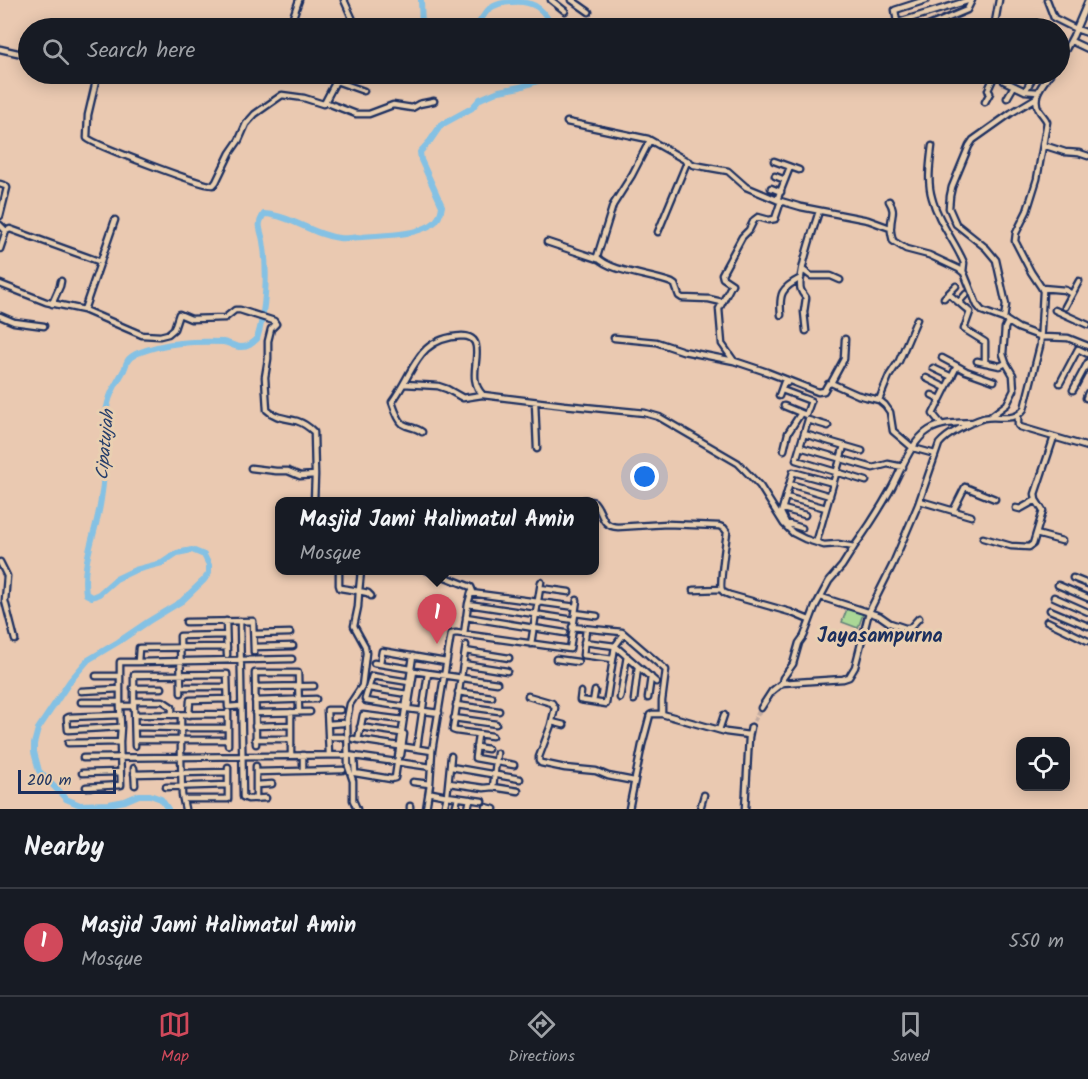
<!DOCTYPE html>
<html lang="en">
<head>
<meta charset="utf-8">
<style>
	:root { --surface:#171b24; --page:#20242c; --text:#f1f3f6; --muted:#9ea1a6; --line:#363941; --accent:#d1495b }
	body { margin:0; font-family:Kalam,sans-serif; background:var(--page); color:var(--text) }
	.controls { position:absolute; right:18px; bottom:18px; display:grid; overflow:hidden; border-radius:12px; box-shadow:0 3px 15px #0003 }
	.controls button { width:54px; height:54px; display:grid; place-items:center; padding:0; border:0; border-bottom:2px solid var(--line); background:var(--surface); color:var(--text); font:30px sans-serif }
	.scale { position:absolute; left:18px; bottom:15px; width:98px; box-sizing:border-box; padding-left:6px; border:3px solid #1b2f5e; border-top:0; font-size:16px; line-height:21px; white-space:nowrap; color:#1b2f5e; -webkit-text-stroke:4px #e9cfb1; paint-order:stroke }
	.you { position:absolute; left:645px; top:477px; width:21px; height:21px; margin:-15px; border:4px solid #fff; border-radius:50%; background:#1a73e8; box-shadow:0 0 0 9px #1a73e833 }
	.badge { display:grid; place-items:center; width:39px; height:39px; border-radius:50%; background:var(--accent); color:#fff; font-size:20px; font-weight:700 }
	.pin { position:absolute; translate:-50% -50px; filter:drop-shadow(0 2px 3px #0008) }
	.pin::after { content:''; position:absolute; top:32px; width:21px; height:18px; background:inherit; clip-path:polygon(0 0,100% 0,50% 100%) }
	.popup { position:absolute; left:275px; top:497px; width:324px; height:78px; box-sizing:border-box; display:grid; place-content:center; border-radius:12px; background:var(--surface); filter:drop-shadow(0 2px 4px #0005); font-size:20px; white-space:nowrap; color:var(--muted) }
	.popup b { font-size:22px; color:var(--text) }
	.popup::after { content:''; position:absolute; left:50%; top:100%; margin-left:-12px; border:12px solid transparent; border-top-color:var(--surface) }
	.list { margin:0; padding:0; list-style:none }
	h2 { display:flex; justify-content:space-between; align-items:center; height:78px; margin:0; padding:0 24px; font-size:26px }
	h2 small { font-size:20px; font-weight:400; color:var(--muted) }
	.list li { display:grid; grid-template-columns:39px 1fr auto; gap:18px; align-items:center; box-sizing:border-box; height:108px; padding:0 24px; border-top:2px solid var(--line) }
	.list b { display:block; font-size:22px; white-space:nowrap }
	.list p { margin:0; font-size:20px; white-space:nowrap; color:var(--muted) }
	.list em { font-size:20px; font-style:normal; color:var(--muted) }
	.icon { flex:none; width:33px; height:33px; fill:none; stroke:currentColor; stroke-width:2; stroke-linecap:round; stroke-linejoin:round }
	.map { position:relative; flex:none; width:1088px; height:809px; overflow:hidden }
	.search { position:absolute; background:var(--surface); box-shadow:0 3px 15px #0003; left:18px; right:18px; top:18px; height:66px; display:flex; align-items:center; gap:15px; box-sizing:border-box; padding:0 21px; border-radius:33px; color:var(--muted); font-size:22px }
	.sheet { height:186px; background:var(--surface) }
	nav { display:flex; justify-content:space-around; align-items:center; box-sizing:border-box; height:84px; border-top:2px solid var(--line); background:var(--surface); font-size:16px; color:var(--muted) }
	nav a { display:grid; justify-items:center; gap:3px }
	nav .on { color:var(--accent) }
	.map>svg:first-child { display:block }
</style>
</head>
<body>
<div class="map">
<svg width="1088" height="809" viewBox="0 0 1088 809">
	<rect width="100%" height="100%" fill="#eac9b1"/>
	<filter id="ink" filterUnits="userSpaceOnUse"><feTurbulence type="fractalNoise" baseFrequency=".0167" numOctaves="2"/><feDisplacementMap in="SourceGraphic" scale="12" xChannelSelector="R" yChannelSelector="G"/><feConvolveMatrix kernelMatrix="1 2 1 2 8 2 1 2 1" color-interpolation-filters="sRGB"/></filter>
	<g filter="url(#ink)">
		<path fill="#aad796" stroke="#62837a" stroke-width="1.5" d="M847,609L863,614L858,628L842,622Z"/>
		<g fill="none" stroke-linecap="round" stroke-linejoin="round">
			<path stroke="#84c1e4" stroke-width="6" d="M421,0L422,28
				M475,28C479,23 484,14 489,9C496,4 504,2 512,2C533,0 545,9 552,28
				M168,809L161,799L150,795H139L125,801L109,804L80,805L66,799L39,771L34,752V744L38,729L70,681L88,660L118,642L149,621L182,601L204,580L209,573V565L204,555L192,550L177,553L162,563L135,570L116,579L99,594L92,597L86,594C81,561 97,532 101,499C104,481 105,463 105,444C105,431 104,416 108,403C111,390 118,381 124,370C126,366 126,361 130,358C131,357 136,354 138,353C166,342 194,341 223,342C230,343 235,347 241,347C248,347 252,344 257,339C266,311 268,271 263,241C261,229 256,226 264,214C291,215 312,235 339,238C346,239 355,237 362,237C383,235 412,236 431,225C438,221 441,215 442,206L421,160L420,152L430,141L441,125L472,108L480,99L499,91L520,87L538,81L553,74"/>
			<path stroke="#c1aaa0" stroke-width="4.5" stroke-dasharray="4.5 2" stroke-linecap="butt" d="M751,727L761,708"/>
			<g stroke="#1b2f5e" stroke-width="9">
				<path id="minor" d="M299,0L292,20L298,23H309L316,28
					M344,0L353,20V28
					M551,0L565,11
					M572,0L589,12
					M926,0L895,10L897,22H899L967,1L966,0
					M1047,0L1054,18L1076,29L1088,33
					M319,28L323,26L329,28
					M924,28L967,10L972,0
					M994,28L999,0
					M1071,41L1088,49
					M0,49L22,54L28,59
					M1060,60L1073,36L1088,1
					M89,74L96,81L88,115L87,138C95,145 204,187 213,185C214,185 215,183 216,182L230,153L239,140L246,124L255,114L282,95L304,98L323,104L325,102L336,81L338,74
					M1022,74L1032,79
					M997,77L999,74
					M336,81L364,91
					M1004,81L1025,91L1038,92
					M1025,91L1035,74
					M1007,98L1014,86
					M325,102L356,114H369L393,105L412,108L419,104L434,101
					M985,102L990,93L988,90L993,79L986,74
					M567,122L648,139L694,165L728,171L746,187L777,200L801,207L868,220L890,228
					M650,140L632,175L613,205L597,257C610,272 653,275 672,283L675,285L679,296L682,298L709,299L722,302
					M1043,145L1065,152L1079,153L1088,156
					M932,146C930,163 927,182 932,198C938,222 955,241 964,263L963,272
					M774,161L799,170
					M775,176L785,180
					M0,184L6,186L7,188L0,216
					M771,188L781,192
					M777,200L790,167
					M889,201C896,212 891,215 891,226C890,230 892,237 893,241L906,249L929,255L959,269L964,273L977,305L982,311L1004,319L1018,328L1042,337L1068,338L1088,346
					M0,225L6,231L0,249
					M6,231L10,229L101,262
					M658,232L687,162
					M547,242L598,259
					M803,270L811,276H831L840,280
					M0,284L46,302L84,310L142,335L160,336L168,334L174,329L179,314L191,319L225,318L235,310H240L274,321L276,324L271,329L268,341V359L265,377L267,410C275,418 286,418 297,421C303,423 309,427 314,432L315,475
					M1042,288L1065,290L1072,294L1079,281
					M949,294L970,312L964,329L985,342V363
					M944,298L956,286
					M959,302L966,294
					M52,304L60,286L61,281
					M1065,307L1072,294
					M84,310L115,220
					M1055,310L1088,325
					M781,315C779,294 781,288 801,278
					M0,316L14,322L44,326
					M1004,319L1006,305L996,260L986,248L956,224L949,208L950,196L952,187L969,146L973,140L1011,113L1036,98
					M806,331L804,312L806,298C804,295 802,293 801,290C796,278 815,225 819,211
					M614,338L656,342L683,351L734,361L767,372L818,392L824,391L828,384L831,383L858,395L879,400L885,405L890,412L893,431L913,448L935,454
					M942,358L957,366L933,414L942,425
					M734,361L722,344L719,309L732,284L723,278L722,274L742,237L749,230L754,220L758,217L769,220L775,219L781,201
					M977,361L1000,366L1006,363
					M957,366L966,371L994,381
					M933,368L952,377
					M926,378L946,388
					M831,383L844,359L845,339
					M1060,383L1078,349L1088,354
					M404,384L438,386L447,389L463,398L482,395
					M782,390L811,401L806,415L801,413L788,433L784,450
					M1073,390L1088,362
					M932,395L940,399
					M779,396L784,382L787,383
					M1086,398L1088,393
					M879,400L889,376L899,361L917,319
					M535,402L537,449
					M784,406L801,413
					M991,416L1007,404L1014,390L1013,375L1006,363L1003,354L1005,328L1008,322
					M1018,416V425L1020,427L1088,447
					M828,426L808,420L796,460L866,481
					M422,432C416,427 409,428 403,424C398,420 394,408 392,402C415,371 416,338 462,336C469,336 475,339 476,346C479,362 468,380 483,395L564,405L645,413L659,417L738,463L760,486L784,524L793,533L805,539L824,545L838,544L854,547C867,529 880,509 891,489C901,471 911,441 929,430C942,422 958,423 974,422
					M804,434L862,451
					M800,447L873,468L888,464L903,467
					M251,468L276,471H288L300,476L315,475L314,502
					M790,484L830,496
					M786,497L826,508
					M920,501L971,516
					M576,502L585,500L594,502
					M594,502C604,513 600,526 618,527L667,524L719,526L724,528L727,532C726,541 719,586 722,590C723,593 727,594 730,595L790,612L809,620
					M1016,508L1020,509L1036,500
					M783,509L805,515
					M953,511L965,487L995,499
					M802,528L786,523L781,513L793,472L833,483
					M1036,534L1062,541
					M983,538L1011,546L1029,547L1033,544L1043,511L1036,500L1035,494L1054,437
					M817,540L844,446
					M0,562L7,576L5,601L15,640
					M339,570V585L340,588L359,591L358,607L354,626L365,646L366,653L362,686L350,704L347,719L348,766L353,781V800L357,809
					M362,570L361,571L359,591L368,593L371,596
					M426,570L438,574L471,587L473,592
					M1073,578L1088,584
					M1058,585L1088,598
					M540,588L569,592
					M693,590L721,589
					M821,597L880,616L890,623L905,628H910L919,618
					M1054,597L1088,612
					M468,604L574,620
					M1050,610L1088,626
					M575,613L597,616
					M466,617L565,633
					M226,621L227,655
					M240,621L243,797L248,799L266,798
					M1047,621L1088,641
					M186,622L253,621L254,652
					M572,627L622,632L666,670L662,701V714
					M254,634L290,633
					M464,634L468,604L471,593L576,607
					M584,642L615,646L656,682
					M531,644L541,582
					M466,645L453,730L456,731L492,736
					M227,647L139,648L138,662L292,659
					M254,647L293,646
					M465,651L509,658
					M556,659L578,662
					M613,659L615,646L624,634
					M138,662H120V706H134V675L225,674H227L228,707L241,706
					M374,663L411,669
					M380,663L382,651L446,662
					M463,664L507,671
					M96,676H120
					M782,683L783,678L793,664L799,643L804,636L815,607L829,581L842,566L854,547
					M181,687H227
					M255,687L314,686
					M133,688H162
					M369,688L407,694
					M81,691L120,689
					M458,692L492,697
					M581,692L580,700L606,704L613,659L583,655L586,629
					M181,693L180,636L226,635
					M528,696L552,703L555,708L551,725L539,757V761L541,763L565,768L596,771L608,776L634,781
					M620,698L627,656
					M648,698L651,677
					M634,700L638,667
					M135,701H163L172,707V715
					M255,701L316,699
					M81,702H120
					M593,702L595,691
					M456,705L499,711
					M120,706L121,727
					M134,706L135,746
					M405,707L366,701L365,699L372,676L409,682
					M408,708L414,671L497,683
					M761,708L772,691L782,683L843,679L849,677L855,667L869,612L892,566L918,505L939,444C948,433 971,422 984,418C999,415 1014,423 1024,409L1040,346L1043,291L1041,287L1031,272L1015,241L1016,233L1027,211L1037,179L1047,122C1045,117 1041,114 1039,110C1031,96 1043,84 1050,74
					M408,709L439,713
					M228,712V745
					M291,712V755
					M255,713L310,712
					M135,715L228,714
					M189,715L190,700L228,699
					M454,718L496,724
					M552,722L564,725
					M328,724L343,723
					M255,726L291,725
					M135,727L181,728H228
					M360,727L401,733
					M719,730L724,715
					M478,735L475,758L514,765
					M328,737H343
					M255,739H291
					M353,739L432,751
					M135,740H228
					M358,740L363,715L403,720
					M120,742L121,727L68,730L67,718L69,717L120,715
					M68,743L120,742L121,785L86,787
					M256,744L255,673H298L299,712
					M476,747L488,749
					M417,748L428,673
					M303,755V771
					M329,755L327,710H340
					M401,755L404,734
					M354,756L355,773L391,779L395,778L413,656
					M83,758L181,757V715
					M256,766V799
					M451,767L520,779
					M134,768L135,785
					M256,772L343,770
					M82,773L120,772
					M134,774L228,772
					M413,782L430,784
					M449,783L484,788L493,787L518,791
					M256,785L272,784
					M166,787L228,785
					M493,787L497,753
					M432,793L447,796L451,756
					M183,799H228V767
					M486,807L494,809
					M185,809L182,795L181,757L347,755L431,767
					M410,809V806
					M426,809L430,784L432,751L451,634L456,633L570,649L577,600
					M444,809L447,796L482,801
					M455,809L458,798
					M468,809L470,799
					M629,809L642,745L650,715L652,714H662L726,732L749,735
					M700,809L704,795
					M745,809L749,737L751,727"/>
			</g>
			<use href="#minor" stroke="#e9cfb1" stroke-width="4.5"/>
		</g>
	</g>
	<g text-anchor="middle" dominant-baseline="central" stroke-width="6" stroke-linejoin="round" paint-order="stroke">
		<g font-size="18" font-style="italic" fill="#263e6b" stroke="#e9cfb1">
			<text transform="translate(106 445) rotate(-85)">Cipatujah</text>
		</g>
		<g font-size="20" font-weight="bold" fill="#1b2f5e" stroke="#e9cfb1">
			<text x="880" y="637">Jayasampurna</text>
		</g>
	</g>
</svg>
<div class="controls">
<button><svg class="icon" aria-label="locate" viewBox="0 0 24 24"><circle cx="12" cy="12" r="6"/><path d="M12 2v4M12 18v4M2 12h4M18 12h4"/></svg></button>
</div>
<div class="scale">200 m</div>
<div class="you"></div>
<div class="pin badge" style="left:437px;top:644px">1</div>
<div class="popup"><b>Masjid Jami Halimatul Amin</b>Mosque</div>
<div class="search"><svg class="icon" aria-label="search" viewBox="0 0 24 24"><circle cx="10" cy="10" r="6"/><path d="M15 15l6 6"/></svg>Search here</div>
</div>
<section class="sheet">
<h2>Nearby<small></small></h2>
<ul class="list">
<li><span class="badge">1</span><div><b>Masjid Jami Halimatul Amin</b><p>Mosque</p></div><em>550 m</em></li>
</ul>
</section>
<nav>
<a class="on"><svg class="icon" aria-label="map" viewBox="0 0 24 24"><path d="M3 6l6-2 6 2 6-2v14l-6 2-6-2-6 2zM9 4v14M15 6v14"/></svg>Map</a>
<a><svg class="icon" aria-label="directions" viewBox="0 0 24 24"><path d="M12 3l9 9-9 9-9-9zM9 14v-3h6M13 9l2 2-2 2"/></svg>Directions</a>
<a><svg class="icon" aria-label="saved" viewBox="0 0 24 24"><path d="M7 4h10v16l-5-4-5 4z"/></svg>Saved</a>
</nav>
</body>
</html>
